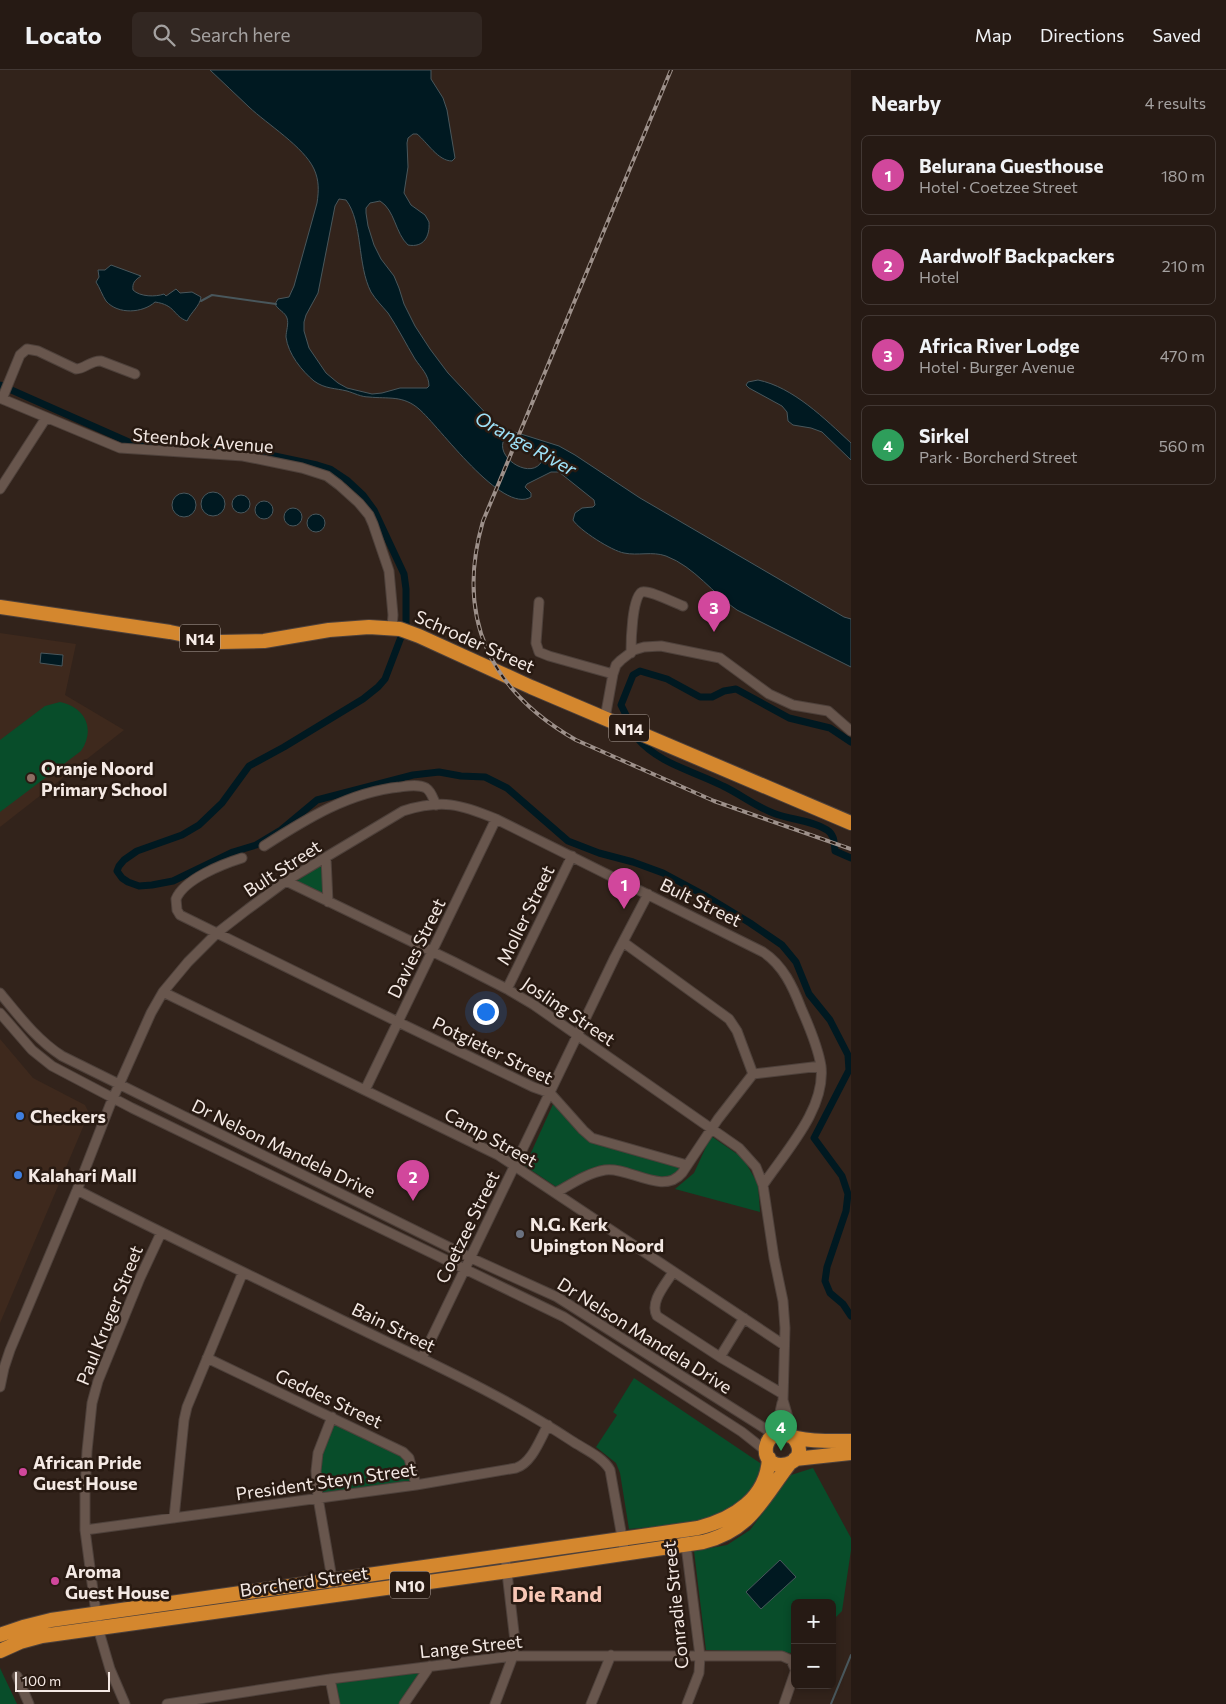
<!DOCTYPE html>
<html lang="en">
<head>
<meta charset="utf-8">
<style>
	:root { --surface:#261a14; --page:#322722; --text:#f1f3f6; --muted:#a4a1a0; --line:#423834; --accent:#b45309 }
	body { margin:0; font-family:Commissioner,sans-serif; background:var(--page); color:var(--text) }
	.controls { position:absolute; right:15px; bottom:15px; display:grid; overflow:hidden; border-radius:8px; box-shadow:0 2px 8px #0003 }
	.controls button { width:45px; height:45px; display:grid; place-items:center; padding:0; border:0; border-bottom:1px solid var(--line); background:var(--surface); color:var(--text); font:25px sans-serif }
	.scale { position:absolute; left:15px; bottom:12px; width:95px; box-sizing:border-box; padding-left:5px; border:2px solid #f4e9e4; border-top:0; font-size:14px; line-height:18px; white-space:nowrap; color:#f4e9e4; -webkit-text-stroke:4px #281a12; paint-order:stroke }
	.you { position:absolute; left:485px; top:941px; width:18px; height:18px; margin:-12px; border:4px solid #fff; border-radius:50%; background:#1a73e8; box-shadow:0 0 0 8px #1a73e833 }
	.badge { display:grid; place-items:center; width:32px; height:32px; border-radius:50%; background:var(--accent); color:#fff; font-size:16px; font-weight:700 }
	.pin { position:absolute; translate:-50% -41px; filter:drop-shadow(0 1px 2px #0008) }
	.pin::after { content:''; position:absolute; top:26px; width:18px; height:15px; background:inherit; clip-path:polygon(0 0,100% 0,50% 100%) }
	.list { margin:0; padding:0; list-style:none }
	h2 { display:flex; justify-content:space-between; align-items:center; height:65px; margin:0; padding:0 20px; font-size:21px }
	h2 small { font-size:16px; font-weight:400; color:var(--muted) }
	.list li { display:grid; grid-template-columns:32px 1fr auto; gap:15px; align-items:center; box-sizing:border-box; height:80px; margin:0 10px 10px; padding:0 10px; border:1px solid var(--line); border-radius:8px }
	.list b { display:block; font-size:19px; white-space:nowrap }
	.list p { margin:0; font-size:16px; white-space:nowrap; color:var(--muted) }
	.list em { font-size:16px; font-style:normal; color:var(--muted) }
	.icon { flex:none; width:28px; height:28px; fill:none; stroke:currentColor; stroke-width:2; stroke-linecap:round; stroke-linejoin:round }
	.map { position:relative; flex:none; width:851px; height:1634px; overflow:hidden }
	header { display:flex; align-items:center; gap:30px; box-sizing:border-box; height:70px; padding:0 25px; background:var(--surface); border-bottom:1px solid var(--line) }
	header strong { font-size:24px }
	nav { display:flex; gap:28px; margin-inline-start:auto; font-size:18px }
	.search { width:350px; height:45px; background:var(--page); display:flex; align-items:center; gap:12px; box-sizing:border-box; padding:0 18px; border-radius:8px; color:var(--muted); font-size:19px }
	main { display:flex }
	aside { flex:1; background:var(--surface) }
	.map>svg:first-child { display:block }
</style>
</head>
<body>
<header>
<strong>Locato</strong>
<div class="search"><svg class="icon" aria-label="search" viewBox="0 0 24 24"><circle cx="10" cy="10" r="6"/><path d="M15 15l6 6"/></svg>Search here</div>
<nav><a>Map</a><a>Directions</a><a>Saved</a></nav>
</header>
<main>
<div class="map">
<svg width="851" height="1634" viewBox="0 0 851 1634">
	<rect width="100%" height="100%" fill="#32231b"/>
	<path fill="#3e291d" d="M0,563L76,574L65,625L124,660L0,757Z
		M0,969L33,1008L85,1035L89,1043L0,1253Z"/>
	<path fill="#084d2a" d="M60,632C85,637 96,659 81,681L0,742V670L45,636Z
		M323,794L324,828L292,814Z
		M554,1032L586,1069L681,1096L674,1107L664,1108L607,1097L558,1118L525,1096Z
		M711,1066L743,1088L758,1114L760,1142L675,1119L694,1103Z
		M634,1308L763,1395L764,1404L749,1427L707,1452L629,1459L620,1403L616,1393L596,1377L617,1345L613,1342Z
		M334,1348L403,1380L414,1414L320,1427L318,1388Z
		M813,1398L851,1468V1480L842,1541L832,1551V1533H795V1583L706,1580L694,1481L727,1475L750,1460L791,1405Z
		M428,1597L404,1634H335L332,1611Z
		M0,1598L17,1634H0Z"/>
	<path fill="#001921" stroke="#49575c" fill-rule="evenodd" d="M210,0H431V9L443,28L447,40L455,88L452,91C438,91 427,72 417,64H413L408,68L407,73L408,97L404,123L411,135L425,145L429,152C430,166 424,178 408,175C395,163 395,140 380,131L370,133L366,138V143L368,156L374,175L381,189L394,206L399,218L404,234L415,256L430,279L448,303L494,352L502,358L559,376L575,385L640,428L844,547L851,549V597L737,540C713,524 695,497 666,486C652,481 638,486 624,483C612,481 579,460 573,450L575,443L582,438L593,437L595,435L594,430L559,402H551L527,414L525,417L531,423V427C502,445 439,356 419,339C403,325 388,329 369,327C361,327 354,323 347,321C335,318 325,319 314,311C302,301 288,284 286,267C286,261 289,254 287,248C285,242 278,240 275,234L278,229L289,227L294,216L317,133C319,120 319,110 314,99C304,77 267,54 249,37C236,25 223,12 210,0ZM339,129L346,130C363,152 357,195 371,222C376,230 382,236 388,243C398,258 406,274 415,289C421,298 429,305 429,316L427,318H400L382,323L372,324L347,318L338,313L326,303L309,278L304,261V252L306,245L318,223L335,136ZM511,368C522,373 538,378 542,391C532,410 498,390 503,372Z
		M111,195L141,206C135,210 132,213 133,220C140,227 156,227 164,224L166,226L176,219L180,223L192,222L201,227C200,236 191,242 187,251C173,246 176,235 155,232C143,243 118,245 106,231C102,225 100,218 96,212L99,207L98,200H105Z
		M758,310C793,317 825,349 851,373V390L822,362L811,358L793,355L788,351L787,342L782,336L749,318L746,315L748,312Z
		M201 434a12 12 0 1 1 24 0a12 12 0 1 1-24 0Z
		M172 435a12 12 0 1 1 24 0a12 12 0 1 1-24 0Z
		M232 434a9 9 0 1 1 18 0a9 9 0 1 1-18 0Z
		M255 440a9 9 0 1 1 18 0a9 9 0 1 1-18 0Z
		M284 447a9 9 0 1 1 18 0a9 9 0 1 1-18 0Z
		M307 453a9 9 0 1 1 18 0a9 9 0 1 1-18 0Z
		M41,583L63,585L62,596L40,593Z
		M780,1490L796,1507L761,1539L746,1522Z"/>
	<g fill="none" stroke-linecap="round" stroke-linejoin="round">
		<path stroke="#49575c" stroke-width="2" d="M201,231L212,225L276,234
			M831,1634L851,1585"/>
		<path stroke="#001921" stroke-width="7" d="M0,315L131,373L246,380L317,395L330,399L348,411L363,425L374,440L404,504L406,519V554L385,609L378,617L363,629L284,677L249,696L222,733L199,755L182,765L137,781L124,790L119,796L117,801L122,808L128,812L139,816L152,815L173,811L233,782L256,775L281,760L317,730L413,705L439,702L461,706L485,707L507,718L568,771L599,783L633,792L663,803L704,825L750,853L782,875L796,892L809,924L830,950L848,985L849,1000L814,1068L842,1106L848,1124L846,1141L827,1197L825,1211L830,1223L843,1234L851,1246
			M628,649L621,635L633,605L640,601L667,609L700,627H712L724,621L736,619L789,648L830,658L851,672
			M637,668C659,694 694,701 723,716C740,724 755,736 773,743C790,750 812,750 827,760C835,765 834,773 835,781L851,788"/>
		<g stroke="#4e413b" stroke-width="11">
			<path id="minor" d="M0,328L120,378L243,386L302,398L327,406L339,415L359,433L369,445L373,454L389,501L393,545L392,557
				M2,329L20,285L27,279L38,281L76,299C85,299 91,290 101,291L135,304
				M0,419L46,348
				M539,532L536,573L539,582L549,586L613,604L605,648
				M631,583C631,572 632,526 642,522C649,520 675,533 683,536
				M613,604L616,595L621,590L634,580L644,577L661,576L720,588L769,624L793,635L828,641L851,661
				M264,776C306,749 349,722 400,717C408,716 418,714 426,718C432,722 433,729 436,735
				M242,788C223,794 184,809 176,829L177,840L180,845L398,952L533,1017L550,1023L583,1060L592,1068L687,1095
				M326,788L328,832
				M286,811L454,892L507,919L534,935L739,1078L756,1097L763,1115
				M623,872L729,949L737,961L753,1004
				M507,919L572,786
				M163,922L498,1085L784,1275
				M0,923C19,946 37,970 62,986L471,1188L557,1227L775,1365
				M0,943L32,980L52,996L132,1038L564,1247L742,1362L766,1381
				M365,1020L496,749
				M77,1120C167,1166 258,1209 348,1253C424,1290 501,1324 572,1371C584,1379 603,1387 610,1400L625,1484
				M555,1123C570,1115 587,1103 605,1100C628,1096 663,1126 682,1103L718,1049L753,1004L821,996
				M673,1202C666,1214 649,1232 657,1246L720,1287L783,1324
				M720,1287L744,1248
				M207,1288L403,1382L409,1388L416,1415
				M422,1288L615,887L648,824
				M0,1317L4,1298L10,1280L77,1120L110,1035L151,943L163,922L188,892L217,863L248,839L286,811L403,741C442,729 460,734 496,749L763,882C783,895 793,917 801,938C809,956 818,977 821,996C826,1039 785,1082 763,1115L774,1188L783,1231L785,1258L783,1330L794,1368
				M332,1347L318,1383L316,1401L318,1428L335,1526
				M775,1365L782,1333
				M174,1448L184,1350L187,1337L243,1202
				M85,1460L416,1415L516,1398C532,1393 540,1369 548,1355
				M684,1460L700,1586L699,1603L687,1634
				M17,1606L29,1634
				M330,1609L335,1634
				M125,1634L110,1599L98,1558L85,1460V1423L87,1381L92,1333L98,1311L140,1208L161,1163
				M167,1634L330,1609L513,1586H782L791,1590L795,1599
				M404,1634L430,1596
				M495,1634L513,1586L515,1571L505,1486
				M591,1634L611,1585
				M784,1634L795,1602"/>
		</g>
		<g stroke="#4e413b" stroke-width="16">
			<path id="highway" d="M0,537L170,562L219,572L264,571L329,560L369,557L400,559L419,566L531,617L851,753
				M794,1368C815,1396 762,1407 766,1377C767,1372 770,1367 775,1365C784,1361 789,1367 797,1368C815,1372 833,1371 851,1371
				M795,1389L851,1383
				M0,1565L23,1557L51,1550L698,1458C734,1449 767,1428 769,1388
				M0,1581L20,1572L42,1566L508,1501L703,1472C751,1460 762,1429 790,1393"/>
		</g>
		<use href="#minor" stroke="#68564d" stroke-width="9"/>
		<use href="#highway" stroke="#d4872e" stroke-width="14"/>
		<g stroke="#9d908a" stroke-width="4">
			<path id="rail" d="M671,0L483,451C455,548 490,621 576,670L714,731L851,779"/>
		</g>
		<use href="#rail" stroke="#281a12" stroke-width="2" stroke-dasharray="5.5" stroke-linecap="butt"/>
	</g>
	<circle fill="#8d6e63" stroke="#281a12" stroke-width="2" cx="31" cy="708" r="5"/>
	<g fill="#3f7fe0" stroke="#281a12" stroke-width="2">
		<circle cx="20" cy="1046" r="5"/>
		<circle cx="18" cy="1105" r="5"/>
	</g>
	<circle fill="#6b7280" stroke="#281a12" stroke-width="2" cx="520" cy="1164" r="5"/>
	<g fill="#d1479c" stroke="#281a12" stroke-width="2">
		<circle cx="23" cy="1402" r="5"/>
		<circle cx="55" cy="1511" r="5"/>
	</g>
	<g text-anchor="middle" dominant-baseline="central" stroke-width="5" stroke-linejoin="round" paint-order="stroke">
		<g fill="#281a12" stroke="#b7aba5" stroke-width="1">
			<rect x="180" y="554.5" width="40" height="27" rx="4"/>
			<rect x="609" y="644.5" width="40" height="27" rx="4"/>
			<rect x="390" y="1501.5" width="40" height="27" rx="4"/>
		</g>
		<g font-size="16" font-weight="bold" fill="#f4e9e4">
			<text x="200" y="568">N14</text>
			<text x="629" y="658">N14</text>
			<text x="410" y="1515">N10</text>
		</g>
		<g font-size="18" fill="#f4e9e4" stroke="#281a12">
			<text transform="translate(203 370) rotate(5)">Steenbok Avenue</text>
			<text transform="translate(475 571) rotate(24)">Schroder Street</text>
			<text transform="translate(282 798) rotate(-33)">Bult Street</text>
			<text transform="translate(701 832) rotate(26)">Bult Street</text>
			<text transform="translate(525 845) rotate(-64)">Moller Street</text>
			<text transform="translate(416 878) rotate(-64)">Davies Street</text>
			<text transform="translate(569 941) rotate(34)">Josling Street</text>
			<text transform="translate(493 980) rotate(26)">Potgieter Street</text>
			<text transform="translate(491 1067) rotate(29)">Camp Street</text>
			<text transform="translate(284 1078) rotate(26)">Dr Nelson Mandela Drive</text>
			<text transform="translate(467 1157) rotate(-64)">Coetzee Street</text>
			<text transform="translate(109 1245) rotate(-68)">Paul Kruger Street</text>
			<text transform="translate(394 1257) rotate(26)">Bain Street</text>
			<text transform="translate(645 1265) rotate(32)">Dr Nelson Mandela Drive</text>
			<text transform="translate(329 1328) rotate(25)">Geddes Street</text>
			<text transform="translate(326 1411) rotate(-8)">President Steyn Street</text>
			<text transform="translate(304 1511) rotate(-8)">Borcherd Street</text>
			<text transform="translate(675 1535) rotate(-96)">Conradie Street</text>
			<text transform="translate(471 1576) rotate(-6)">Lange Street</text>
		</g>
		<g font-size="18" font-weight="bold" fill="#f4e9e4" stroke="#281a12" text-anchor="start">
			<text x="41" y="698">Oranje Noord<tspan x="41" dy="21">Primary School</tspan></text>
			<text x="30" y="1046">Checkers</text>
			<text x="28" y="1105">Kalahari Mall</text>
			<text x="530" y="1154">N.G. Kerk<tspan x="530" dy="21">Upington Noord</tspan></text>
			<text x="33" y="1392">African Pride<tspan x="33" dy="21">Guest House</tspan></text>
			<text x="65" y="1501">Aroma<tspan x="65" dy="21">Guest House</tspan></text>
		</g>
		<g font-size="19" font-style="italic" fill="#9ee2f9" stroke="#281a12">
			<text transform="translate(526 373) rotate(29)">Orange River</text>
		</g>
		<g font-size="22" font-weight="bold" fill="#f8c7b6" stroke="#281a12">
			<text x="557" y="1523">Die Rand</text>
		</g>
	</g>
</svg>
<div class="controls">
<button>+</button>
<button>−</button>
</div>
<div class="scale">100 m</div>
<div class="you"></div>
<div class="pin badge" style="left:624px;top:839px;background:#d1479c">1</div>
<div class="pin badge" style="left:413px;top:1131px;background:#d1479c">2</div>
<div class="pin badge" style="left:714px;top:562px;background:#d1479c">3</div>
<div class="pin badge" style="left:781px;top:1381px;background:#2e9e5b">4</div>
</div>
<aside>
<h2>Nearby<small>4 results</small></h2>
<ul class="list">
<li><span class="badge" style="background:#d1479c">1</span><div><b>Belurana Guesthouse</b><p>Hotel · Coetzee Street</p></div><em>180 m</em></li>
<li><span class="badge" style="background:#d1479c">2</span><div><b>Aardwolf Backpackers</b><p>Hotel</p></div><em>210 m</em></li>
<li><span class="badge" style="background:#d1479c">3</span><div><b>Africa River Lodge</b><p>Hotel · Burger Avenue</p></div><em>470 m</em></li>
<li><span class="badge" style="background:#2e9e5b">4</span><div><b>Sirkel</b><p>Park · Borcherd Street</p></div><em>560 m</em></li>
</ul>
</aside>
</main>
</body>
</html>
